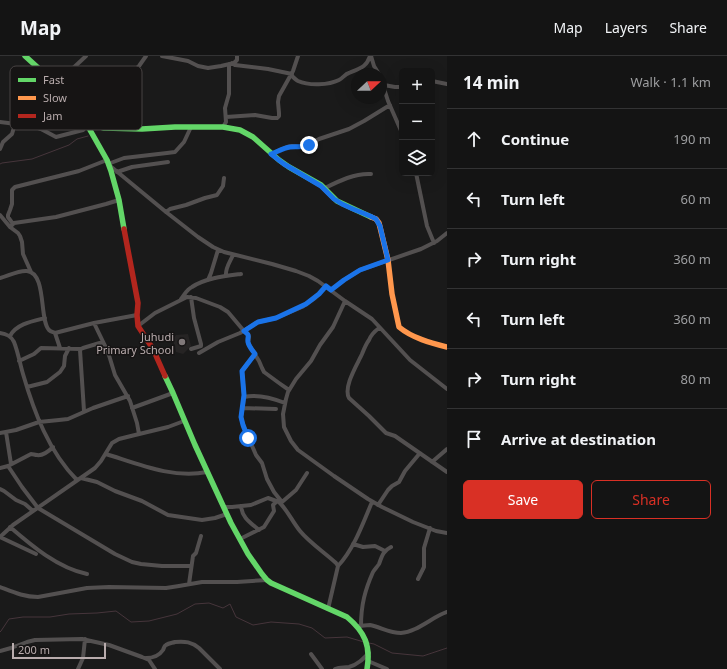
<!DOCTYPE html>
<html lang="en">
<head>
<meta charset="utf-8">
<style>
	:root { --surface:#141414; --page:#1d1d1d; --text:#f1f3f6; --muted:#9d9ea0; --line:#333334; --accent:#d93025 }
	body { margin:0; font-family:"Noto Sans",sans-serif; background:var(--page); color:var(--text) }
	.controls { position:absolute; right:12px; top:12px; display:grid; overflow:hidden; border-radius:6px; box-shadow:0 4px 16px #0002 }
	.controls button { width:36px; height:36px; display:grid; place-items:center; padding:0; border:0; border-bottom:1px solid var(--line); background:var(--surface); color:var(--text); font:20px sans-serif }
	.compass { position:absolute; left:351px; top:12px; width:36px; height:36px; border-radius:50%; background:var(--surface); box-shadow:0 4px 16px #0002; rotate:68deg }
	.scale { position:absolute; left:12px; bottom:10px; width:94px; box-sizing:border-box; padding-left:4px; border:2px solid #b9acad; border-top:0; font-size:11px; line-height:14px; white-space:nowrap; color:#b9acad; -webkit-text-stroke:3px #161414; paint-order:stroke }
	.stop { position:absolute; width:12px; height:12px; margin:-9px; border:3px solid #1a73e8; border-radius:50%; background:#fff }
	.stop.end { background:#1a73e8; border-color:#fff; box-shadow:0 1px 4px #0008 }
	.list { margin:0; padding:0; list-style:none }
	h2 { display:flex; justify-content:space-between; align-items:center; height:52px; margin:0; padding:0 16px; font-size:17px }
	h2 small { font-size:13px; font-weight:400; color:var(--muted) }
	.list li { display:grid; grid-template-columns:26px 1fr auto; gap:12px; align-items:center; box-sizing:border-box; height:60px; padding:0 16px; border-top:1px solid var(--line) }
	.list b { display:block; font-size:15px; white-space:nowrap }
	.list em { font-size:13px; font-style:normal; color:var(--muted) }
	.actions { display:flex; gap:8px; padding:12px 16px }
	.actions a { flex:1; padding:9px 0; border:1px solid var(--accent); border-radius:6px; text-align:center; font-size:14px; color:var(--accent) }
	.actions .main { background:var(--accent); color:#fff }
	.icon { flex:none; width:22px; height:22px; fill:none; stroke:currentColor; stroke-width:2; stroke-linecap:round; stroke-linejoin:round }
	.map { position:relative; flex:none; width:447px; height:613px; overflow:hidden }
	header { display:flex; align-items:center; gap:24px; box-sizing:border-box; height:56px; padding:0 20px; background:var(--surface); border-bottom:1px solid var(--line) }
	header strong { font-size:19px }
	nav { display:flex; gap:22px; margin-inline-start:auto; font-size:14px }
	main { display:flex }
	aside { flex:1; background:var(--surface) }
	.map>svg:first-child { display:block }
</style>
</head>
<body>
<header>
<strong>Map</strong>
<nav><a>Map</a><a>Layers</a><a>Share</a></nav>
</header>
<main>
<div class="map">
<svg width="447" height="613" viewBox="0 0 447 613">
	<rect width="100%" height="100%" fill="#1a1a1a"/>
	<path fill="#262424" d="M188,278L191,290L183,298L176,296L175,289L172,284L176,279Z"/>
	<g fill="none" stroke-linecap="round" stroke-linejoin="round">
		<path stroke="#46353b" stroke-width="1" d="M0,108L2,107L32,103L69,89L77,83L88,80
			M0,576L1,575L9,563L23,561H50L69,558L97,557L116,555L131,566L149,565L177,558L195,548L209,547L223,552L230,548L236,561L253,569L271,566L299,568L312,572L325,582L347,581L364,586
			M369,587L374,588L392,597L423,600L447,592"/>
		<path stroke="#535050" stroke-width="4" d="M162,0L188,5L198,10L208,12L221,10L234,7L237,4V0
			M371,0L374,10L379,18
			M232,7L235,9L268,13L292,18
			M70,15L86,0
			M291,19C293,21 296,24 298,25C309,30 329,29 339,24C343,22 345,18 349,17C360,12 366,12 370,0
			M381,23L388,45L402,77
			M432,25L447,28
			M384,29L395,31H402
			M108,34L139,10L146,0
			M71,41L82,32L95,16
			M226,61L255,59L272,62H277L279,60V57L278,46L279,40L293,15L298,0
			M0,66L32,70L41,73L56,81L83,74L88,67
			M223,71L226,66L225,52L229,38V8
			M0,93L3,86L12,78L15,68
			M271,98L287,91L292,90L301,91L306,90L319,83L349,73L364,65L390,49
			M108,108L124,102L167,97L175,96L184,86L191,71
			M109,109L166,156L198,181L213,191L224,196L272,208L296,215L309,220L318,225L345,245L372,263L410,304L447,333
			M117,116L132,111L168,106
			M416,117L427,170L434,187
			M325,132C339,125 355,117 371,118
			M166,156L170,153L186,149L205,142L217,139L223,130L224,122
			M0,159L10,171L18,177L20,180L22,186L23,198L31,216
			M13,168L8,161V159L10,154L12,148V134L15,131L79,115L107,104
			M10,171L14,167L56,161L106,148L119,144
			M226,220C225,212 230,206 233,199
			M0,222C8,220 19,214 27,215C47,217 39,264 49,274C51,276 53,276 55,277L94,267L137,259
			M208,224L211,217L218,194
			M331,234L344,224L360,214L421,193L437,185L447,177
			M181,243C185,238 187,233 192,231C205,222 225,220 241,218
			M345,245L333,271L320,289L311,305L296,323L288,336L286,343L283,358L284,371L291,385L298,394L334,420L368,443L382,451L413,466L436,475L447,477
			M94,267L108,296L115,319L130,345L137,367L139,378
			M138,270L155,257L187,241L196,242L220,251L228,256L244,275L248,278L249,281L248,287L259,305L262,312L264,316L279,327L289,334
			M379,272C375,275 371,279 369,284C366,288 364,293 362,298C357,309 343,331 349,342L369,360L386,377L395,380L447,416
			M0,277C7,278 11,280 14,286C18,296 20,308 23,318C34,356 49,396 77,424
			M55,277L60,292
			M9,280H10C16,268 33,265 45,262
			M191,293L201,290V288L194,262L191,241
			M199,297L218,286L240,277L258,266L276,262L302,251L315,242L326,230
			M255,298L242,315L244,339L243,349L241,361L243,369L256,399L262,407L267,423L274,436L282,446
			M19,305L34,298L41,292L81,293
			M27,331L47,326L60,316L64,310L65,300L69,292
			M244,341C257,338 272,342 285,347
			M132,352L173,337
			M242,352L276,353
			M84,355L80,294L81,293L83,292L103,286
			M6,376L11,408
			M0,377L16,374L39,366L59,364L68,363L93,352L128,340
			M106,398C138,408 173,423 207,416
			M432,406L447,393
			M8,410L22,431L38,452L115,498L132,506L141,508L162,510H191
			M0,412L8,410L31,398C33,398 35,399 37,399C43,400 49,395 53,391
			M81,422L97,426L115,435L142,445L168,459L202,464L215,462L227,458
			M0,433L4,435L16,444L25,448L33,455
			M279,446C288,455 292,465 300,475C310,487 324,496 336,507L338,510L328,553
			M378,449L388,434L392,430L399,426L405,415L420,397
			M241,450C242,462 251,467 259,474
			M224,451H232L251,449L268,442L279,446H282L296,434L307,417
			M10,471C32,490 58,512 87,518
			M0,481L13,469L95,412L101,405L112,387L119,383L131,380L168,371L184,365
			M0,481L36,498
			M240,483L264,471L274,455L273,449L277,445
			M353,488L363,491L375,490L385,495
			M338,510C354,493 363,467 372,446
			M418,523L424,511V492L430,472
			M189,528L193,500L196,497L201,480
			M0,531C13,536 24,541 38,541L87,532L109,531L166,532L179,530L202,526H237L267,524
			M357,570C362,570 366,569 370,569C380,571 390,577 401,577C417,576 432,561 447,556
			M361,570C361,549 365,534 373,516C375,513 377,511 379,508C382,500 383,495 391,491
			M0,595L11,592L27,586L35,584L82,583L109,589L142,601L149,604L155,613
			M311,598L322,613
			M146,602C153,602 159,600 163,594C164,592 164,590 166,589C169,587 172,587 175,586C185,585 192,586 199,592L220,613
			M368,605L387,613
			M78,613L83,602L85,583
			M335,613C340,611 344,612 349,611C357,609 363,603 369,597"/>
		<path stroke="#63d668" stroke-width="5.5" d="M25,0L77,47L85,58L90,74L107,104L111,115L119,144L124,173
			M87,64L93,69L104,72L142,73L175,71H223L240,74L253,81L279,104L289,111L321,129L337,145L371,161
			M165,320L173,337L195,389L231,467L248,498L262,518L267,524L271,527L347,561C365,576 371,590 367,613"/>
		<path stroke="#ff974d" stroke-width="5.5" d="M371,161L376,163L379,167L388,204L392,238L399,271C412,282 431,287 447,291"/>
		<path stroke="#b3261e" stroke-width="5.5" d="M124,173L138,247L137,259L138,270L153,293L165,320"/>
	</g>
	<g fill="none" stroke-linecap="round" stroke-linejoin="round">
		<path stroke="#1a73e8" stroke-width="5" d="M248,382L243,369L241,361L244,339L242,315L255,298C253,295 249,291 248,286C247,280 251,280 244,275L258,266L276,262L306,248L319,238L326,230L331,234L344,224L360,214L388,204L380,170L376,163L370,160L353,153L342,148L334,143L321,130L284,108L271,98C277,96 283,92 290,91C297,90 302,92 309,89"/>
	</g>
	<circle fill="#81797a" stroke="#161414" stroke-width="1.5" cx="182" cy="286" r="4"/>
	<g text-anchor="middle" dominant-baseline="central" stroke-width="3" stroke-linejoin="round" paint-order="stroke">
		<g font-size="11" fill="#b9acad" stroke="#161414" text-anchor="end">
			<text x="174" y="280">Juhudi<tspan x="174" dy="13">Primary School</tspan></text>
		</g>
	</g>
	<rect x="10" y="10" width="132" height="64" rx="6" fill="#161414" stroke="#474242" stroke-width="1"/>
	<rect x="18" y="22" width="18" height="4" fill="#63d668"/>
	<rect x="18" y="40" width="18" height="4" fill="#ff974d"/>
	<rect x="18" y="58" width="18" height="4" fill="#b3261e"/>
	<g font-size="11" fill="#b9acad">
		<text x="43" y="28">Fast</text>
		<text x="43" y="46">Slow</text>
		<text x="43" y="64">Jam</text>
	</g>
</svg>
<div class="controls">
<button>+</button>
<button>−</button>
<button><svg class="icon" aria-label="layers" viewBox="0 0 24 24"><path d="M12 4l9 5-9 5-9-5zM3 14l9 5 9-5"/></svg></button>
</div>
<svg class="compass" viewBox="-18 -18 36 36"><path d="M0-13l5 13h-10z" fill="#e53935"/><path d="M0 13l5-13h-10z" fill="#9d9ea0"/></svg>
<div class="scale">200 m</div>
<div class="stop" style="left:248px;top:382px"></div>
<div class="stop end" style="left:309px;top:89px"></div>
</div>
<aside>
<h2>14 min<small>Walk · 1.1 km</small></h2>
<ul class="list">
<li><svg class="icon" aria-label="ahead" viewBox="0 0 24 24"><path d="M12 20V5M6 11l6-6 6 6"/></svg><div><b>Continue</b></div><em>190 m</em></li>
<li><svg class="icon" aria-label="left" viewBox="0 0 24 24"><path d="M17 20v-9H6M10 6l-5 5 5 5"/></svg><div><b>Turn left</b></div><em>60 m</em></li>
<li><svg class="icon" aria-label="right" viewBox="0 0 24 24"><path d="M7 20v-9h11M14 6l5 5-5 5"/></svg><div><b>Turn right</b></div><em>360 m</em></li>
<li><svg class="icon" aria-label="left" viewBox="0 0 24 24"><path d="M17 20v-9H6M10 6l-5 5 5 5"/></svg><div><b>Turn left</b></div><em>360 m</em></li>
<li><svg class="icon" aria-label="right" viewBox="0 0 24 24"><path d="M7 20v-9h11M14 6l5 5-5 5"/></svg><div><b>Turn right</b></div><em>80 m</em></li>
<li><svg class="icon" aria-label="arrive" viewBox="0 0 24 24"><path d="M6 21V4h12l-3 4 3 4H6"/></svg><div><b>Arrive at destination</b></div></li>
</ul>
<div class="actions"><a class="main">Save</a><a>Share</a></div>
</aside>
</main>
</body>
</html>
